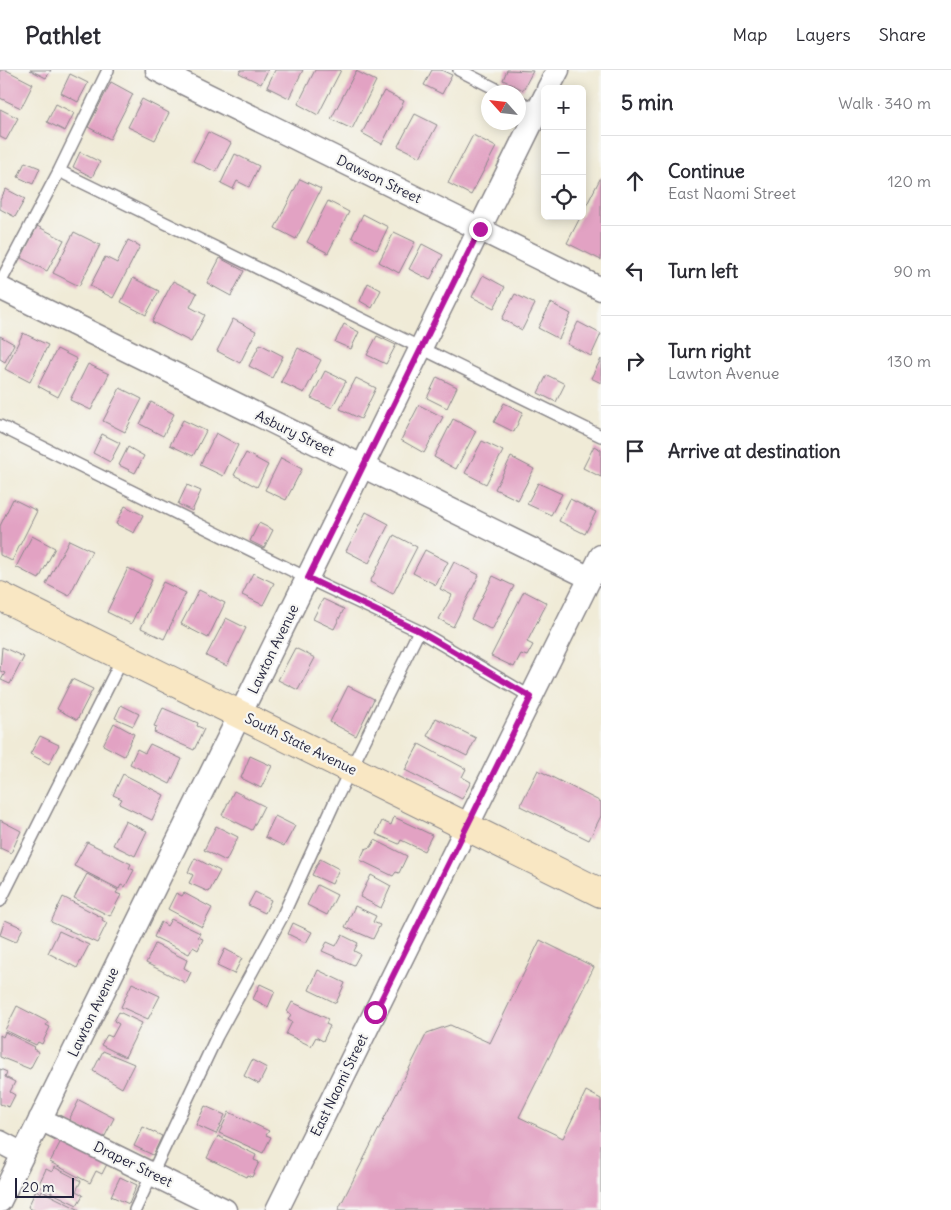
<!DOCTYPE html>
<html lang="en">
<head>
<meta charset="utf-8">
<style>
	:root { --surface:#fff; --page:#f7f7f7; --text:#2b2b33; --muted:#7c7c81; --line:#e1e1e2 }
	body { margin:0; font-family:Delius,sans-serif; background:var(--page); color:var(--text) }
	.controls { position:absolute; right:15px; top:15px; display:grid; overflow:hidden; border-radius:8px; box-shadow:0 2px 12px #0003 }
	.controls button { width:45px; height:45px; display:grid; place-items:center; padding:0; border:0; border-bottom:1px solid var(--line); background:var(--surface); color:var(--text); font:25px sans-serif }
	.compass { position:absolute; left:481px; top:15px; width:45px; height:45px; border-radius:50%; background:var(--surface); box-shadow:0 2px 12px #0003; rotate:297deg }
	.scale { position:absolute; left:15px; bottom:12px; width:59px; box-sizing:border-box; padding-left:5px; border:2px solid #22223b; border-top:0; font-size:14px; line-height:18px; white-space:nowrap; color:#22223b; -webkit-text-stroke:4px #f6f6f2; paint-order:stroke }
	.stop { position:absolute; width:15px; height:15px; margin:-11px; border:4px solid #b5179e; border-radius:50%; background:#fff }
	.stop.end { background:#b5179e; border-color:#fff; box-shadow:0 1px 5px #0008 }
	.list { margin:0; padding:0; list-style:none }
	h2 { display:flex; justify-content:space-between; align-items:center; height:65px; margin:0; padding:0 20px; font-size:21px }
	h2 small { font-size:16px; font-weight:400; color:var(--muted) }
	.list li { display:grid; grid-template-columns:32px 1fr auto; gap:15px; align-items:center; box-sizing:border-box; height:90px; padding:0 20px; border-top:1px solid var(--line) }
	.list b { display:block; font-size:19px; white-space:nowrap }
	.list p { margin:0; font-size:16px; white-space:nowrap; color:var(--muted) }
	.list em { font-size:16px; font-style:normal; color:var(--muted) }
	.icon { flex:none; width:28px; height:28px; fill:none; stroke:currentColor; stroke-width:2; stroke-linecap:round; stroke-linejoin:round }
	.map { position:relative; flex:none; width:601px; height:1140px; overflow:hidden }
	header { display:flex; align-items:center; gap:30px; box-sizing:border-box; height:70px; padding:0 25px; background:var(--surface); border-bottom:1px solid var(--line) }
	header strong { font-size:24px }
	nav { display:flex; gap:28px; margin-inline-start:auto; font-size:18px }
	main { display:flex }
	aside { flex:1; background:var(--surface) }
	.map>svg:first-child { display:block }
</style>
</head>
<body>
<header>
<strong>Pathlet</strong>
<nav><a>Map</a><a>Layers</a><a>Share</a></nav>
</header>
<main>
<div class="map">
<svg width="601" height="1140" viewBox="0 0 601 1140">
	<rect width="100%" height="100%" fill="#f6f6f2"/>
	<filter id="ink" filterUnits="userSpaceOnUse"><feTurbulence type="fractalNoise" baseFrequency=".02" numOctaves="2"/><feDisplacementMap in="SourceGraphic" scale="10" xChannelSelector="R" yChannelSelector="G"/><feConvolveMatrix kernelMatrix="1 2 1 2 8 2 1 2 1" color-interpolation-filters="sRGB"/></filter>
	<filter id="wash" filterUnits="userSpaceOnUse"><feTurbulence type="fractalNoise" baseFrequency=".0096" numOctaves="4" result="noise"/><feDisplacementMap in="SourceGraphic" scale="20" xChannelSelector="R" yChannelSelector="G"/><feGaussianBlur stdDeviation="1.12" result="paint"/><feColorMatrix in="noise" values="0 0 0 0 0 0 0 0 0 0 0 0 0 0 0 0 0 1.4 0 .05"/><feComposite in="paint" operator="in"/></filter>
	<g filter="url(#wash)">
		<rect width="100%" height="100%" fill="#f0ebd7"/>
		<g id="blocks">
			<path fill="#e2a2c3" d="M0,0H6L33,14L21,38L0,28Z
				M30,0H51L46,8Z
				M241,0H268L261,14L239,3Z
				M275,0H303L289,28L267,17Z
				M315,0H341L318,45L298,34Z
				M432,0H441L452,5L442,24L424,15Z
				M507,0L533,1L523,20L503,10Z
				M356,1L376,11L352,59L331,49Z
				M70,4L88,13L78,32L61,23Z
				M111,12L133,24L110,69L88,57Z
				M384,21L404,31L382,74L362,63Z
				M142,29L169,43L155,70L128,57Z
				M56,34L74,43L65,61L47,52Z
				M0,39L18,48L6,70L0,67Z
				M415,44L437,55L420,87L398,76Z
				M208,62L231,73L216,102L193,91Z
				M473,65L496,77L471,125L448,113Z
				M80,82L100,92L92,107L73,97Z
				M235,84L259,96L249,117L237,111L233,119L221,113Z
				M25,92L40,98L33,114L18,107Z
				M601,107V190L567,173Z
				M300,109L321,119L296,169L275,158Z
				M6,119L25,129L15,147L0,139V130Z
				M328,131L349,142L328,183L307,172Z
				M363,144L388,157L377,180L352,167Z
				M37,156L64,170L47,201L21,188Z
				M74,162L100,175L79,216L53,203Z
				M394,162L415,172L399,203L379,192Z
				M128,170L140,176L113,228L90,216L105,187L117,193Z
				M422,174L443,185L430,210L409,199Z
				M220,188L244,201L231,226L207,213Z
				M483,205L505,217L494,238L472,227Z
				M133,208L159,221L146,245L121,232Z
				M173,211L197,223L190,237L205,245L191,272L152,252Z
				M368,213L381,220L372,238L360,231Z
				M515,224L535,234L522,260L502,249Z
				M551,233L571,244L559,269L538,258Z
				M233,249L256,261L240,293L217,281Z
				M578,252L601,264L591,286L567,274Z
				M344,254L359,262L351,279L335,272Z
				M23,263L48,275L30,312L5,299Z
				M0,266L14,274L5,292L0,289Z
				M377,266L396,275L386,294L367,285Z
				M260,274L283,286L272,308L249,296Z
				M298,278L321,290L304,323L281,312Z
				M57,279L77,289L58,327L38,316Z
				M601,289V313L591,308Z
				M88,294L109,304L91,340L70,330Z
				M325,301L346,311L332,338L311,328Z
				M547,305L565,314L556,332L538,323Z
				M437,307L457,317L447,338L427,328Z
				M356,308L376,318L361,349L340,339Z
				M120,318L142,329L125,362L103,351Z
				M151,332L174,344L163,366L140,354Z
				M504,333L523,342L514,362L494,352Z
				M419,335L443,347L424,383L401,370Z
				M453,349L476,361L456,399L434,387Z
				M183,350L206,361L193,386L170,375Z
				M216,363L238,375L223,406L200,395Z
				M102,364L120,373L110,392L93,383Z
				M482,371L503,381L486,414L465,403Z
				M594,376L601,380V407L583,398Z
				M128,377L144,386L135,403L119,395Z
				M246,383L268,395L257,417L234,405Z
				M511,387L534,399L518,430L495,419Z
				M281,388L302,399L286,430L265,420Z
				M538,413L562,424L551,445L527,434Z
				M187,415L201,421L192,441L178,434Z
				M13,429L37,441L12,491L0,485V456Z
				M570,429L596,442L585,464L559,451Z
				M125,436L143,445L134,463L116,454Z
				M366,442L389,454L369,493L346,481Z
				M259,453L273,460L264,478L250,471Z
				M394,465L417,477L393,524L370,512Z
				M32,466L55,478L39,509L16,497Z
				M69,470L92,481L69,526L46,514Z
				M425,480L448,492L436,515L413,503Z
				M454,492L479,505L453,557L439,549L452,525L440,519Z
				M128,498L152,510L131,554L107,542Z
				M253,503L274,513L263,535L242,525Z
				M493,506L514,516L492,560L471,549Z
				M163,512L186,523L164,569L141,558Z
				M199,520L225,533L208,568L181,554Z
				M524,521L547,533L527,572L533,575L527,586L521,584L514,597L491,586Z
				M323,529L344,539L334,559L313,549Z
				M226,548L246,558L227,596L206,586Z
				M2,577L24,587L10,614L1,610L5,603L0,601Z
				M295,578L315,588L298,620L278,610Z
				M72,609L93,619L77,650L57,639Z
				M348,616L374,629L356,666L330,652Z
				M121,635L139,644L133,656L115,648Z
				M163,638L198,653L197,656L204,659L194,680L154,662L157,657L154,656Z
				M436,648L476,668L467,686L427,666Z
				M114,653L134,664L124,686L103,675Z
				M40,666L59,675L49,694L30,684Z
				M150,674L182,689L170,714L130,694L137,679L145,683Z
				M419,674L466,699L462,707L471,712L462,729L405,700Z
				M250,686L272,696L261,718L241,708Z
				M538,700L601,732V746L589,770L520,736Z
				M123,704L164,725L152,750L119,734L122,729L113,725Z
				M234,721L264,736L252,760L222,745Z
				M275,746L295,756L284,776L265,767Z
				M394,747L432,765L424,781L401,770L399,774L376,764L382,751L391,755Z
				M0,750L21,761L11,783L0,778Z
				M125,751L147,761L135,786L113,775Z
				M216,756L238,767L226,791L204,780Z
				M375,770L407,786L399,803L396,802L393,806L360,790L365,779L371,777Z
				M87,772L131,794L129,798L134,800L125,817L121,815L119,819L74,796Z
				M195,788L220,801L209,822L189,813L193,805L188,802Z
				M320,789L339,799L332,814L312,805Z
				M87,804L118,820L116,823L121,825L110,846L74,828Z
				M371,805L391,816L381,838L360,827Z
				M317,815L337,825L327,845L307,835Z
				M255,822L271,830L265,843L248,835Z
				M176,823L182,826L184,823L212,838L202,857L168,839Z
				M63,827L103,848L102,850L107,853L97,873L51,852Z
				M355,836L376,846L373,852L380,855L373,869L345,857Z
				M171,849L200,863L198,867L203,869L198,880L193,877L189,884L154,867L161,852L167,856Z
				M5,850L23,858L16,872L0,865Z
				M293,853L312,862L306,873L288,864Z
				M59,861L89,875L77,898L48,883Z
				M342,865L358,873L354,881L360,884L354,895L322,881L327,872L336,876Z
				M540,870L594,897L519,1047L563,1068L586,1021L601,1029V1140H338L427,963L450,955L490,973Z
				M155,874L187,890L184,898L191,902L186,913L146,893Z
				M225,879L242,888L234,904L217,896Z
				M318,900L345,913L336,933L309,920Z
				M132,913L160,926L148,949L121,937Z
				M260,914L275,921L268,937L253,929Z
				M292,932L328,949L326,954L330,956L323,971L316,967L311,976L286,964L292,952L288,950L291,944L287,942Z
				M17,936L48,952L46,955L50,957L42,974L38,972L36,975L5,960Z
				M119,942L142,953L125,987L101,975L107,965L112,967L119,954L114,951Z
				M5,962L35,977L33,979L39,982L30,999L0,987V965L3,967Z
				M103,981L134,994L122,1018L93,1001Z
				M252,990L267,998L259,1014L244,1006Z
				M0,999L7,1002L5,1007L15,1012L10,1022L15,1025L9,1037L0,1034Z
				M79,1030L114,1048L103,1070L68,1052Z
				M205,1036L225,1045L216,1064L196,1055Z
				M229,1042L269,1061L266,1065L271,1067L263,1083L219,1063Z
				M143,1057L162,1066L153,1085L134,1076Z
				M218,1066L256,1085L254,1090L259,1092L252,1107L247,1105L246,1107L207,1088Z
				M61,1071L107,1094L102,1104L96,1101L90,1113L50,1092Z
				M54,1097L81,1111L76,1121L83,1125L77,1135L38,1116L46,1099L52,1102Z
				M120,1107L137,1115L129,1134L111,1126Z
				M36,1120L41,1123L42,1121L80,1140H33L28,1137Z"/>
		</g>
	</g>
	<g filter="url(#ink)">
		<use href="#blocks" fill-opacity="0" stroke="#898689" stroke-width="1"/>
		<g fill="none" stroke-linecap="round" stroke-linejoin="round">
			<g stroke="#898689" stroke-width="14">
				<path id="lane" d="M459,0L502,22
					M518,31L538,40
					M59,101L601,366
					M0,213L59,101L108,0
					M0,356L307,508L419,561L531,627
					M0,831L123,587
					M135,1140L217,966L283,845L336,729L419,561"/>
			</g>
			<g stroke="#898689" stroke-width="25">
				<path id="street" d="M157,0L601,219
					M548,19L558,0
					M0,218L590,508
					M40,1049L225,1140
					M0,1072L23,1084
					M0,1131L545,26
					M277,1140L601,486"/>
			</g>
			<g stroke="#898689" stroke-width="30">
				<path id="secondary" d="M0,526L601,823"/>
			</g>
			<use href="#lane" stroke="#fff" stroke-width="11"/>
			<use href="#street" stroke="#fff" stroke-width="22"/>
			<use href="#secondary" stroke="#f9e7c3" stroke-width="28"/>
		</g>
	</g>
	<g fill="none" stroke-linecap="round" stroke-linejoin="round" filter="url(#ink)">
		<path stroke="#b5179e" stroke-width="6" d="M375,942L531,627L419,561L308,508L480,159"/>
	</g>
	<g text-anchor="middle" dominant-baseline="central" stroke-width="4.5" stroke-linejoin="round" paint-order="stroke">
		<g font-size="14" fill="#22223b" stroke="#f6f6f2">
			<text transform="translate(379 109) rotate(26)">Dawson Street</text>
			<text transform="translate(295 363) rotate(26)">Asbury Street</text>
			<text transform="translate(273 579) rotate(-64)">Lawton Avenue</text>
			<text transform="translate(301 674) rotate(26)">South State Avenue</text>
			<text transform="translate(93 942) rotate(-64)">Lawton Avenue</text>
			<text transform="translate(339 1015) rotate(-64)">East Naomi Street</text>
			<text transform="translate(133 1094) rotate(26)">Draper Street</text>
		</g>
	</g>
</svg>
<div class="controls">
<button>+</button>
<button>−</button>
<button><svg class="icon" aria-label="locate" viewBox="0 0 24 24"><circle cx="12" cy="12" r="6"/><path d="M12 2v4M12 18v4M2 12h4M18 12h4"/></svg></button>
</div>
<svg class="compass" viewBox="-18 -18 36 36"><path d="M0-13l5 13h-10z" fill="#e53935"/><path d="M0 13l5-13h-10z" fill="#7c7c81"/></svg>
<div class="scale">20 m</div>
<div class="stop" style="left:375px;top:942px"></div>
<div class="stop end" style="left:480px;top:159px"></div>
</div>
<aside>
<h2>5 min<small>Walk · 340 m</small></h2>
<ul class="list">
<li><svg class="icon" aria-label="ahead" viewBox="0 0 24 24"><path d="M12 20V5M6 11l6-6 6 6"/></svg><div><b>Continue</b><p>East Naomi Street</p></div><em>120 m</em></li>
<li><svg class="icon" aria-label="left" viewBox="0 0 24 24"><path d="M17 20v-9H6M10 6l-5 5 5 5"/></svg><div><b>Turn left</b></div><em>90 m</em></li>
<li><svg class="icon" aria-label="right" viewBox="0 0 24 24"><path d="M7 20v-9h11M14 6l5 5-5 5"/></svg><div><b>Turn right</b><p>Lawton Avenue</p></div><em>130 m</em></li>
<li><svg class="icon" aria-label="arrive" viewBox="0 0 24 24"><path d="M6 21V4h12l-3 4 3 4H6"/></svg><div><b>Arrive at destination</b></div></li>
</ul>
</aside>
</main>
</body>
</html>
